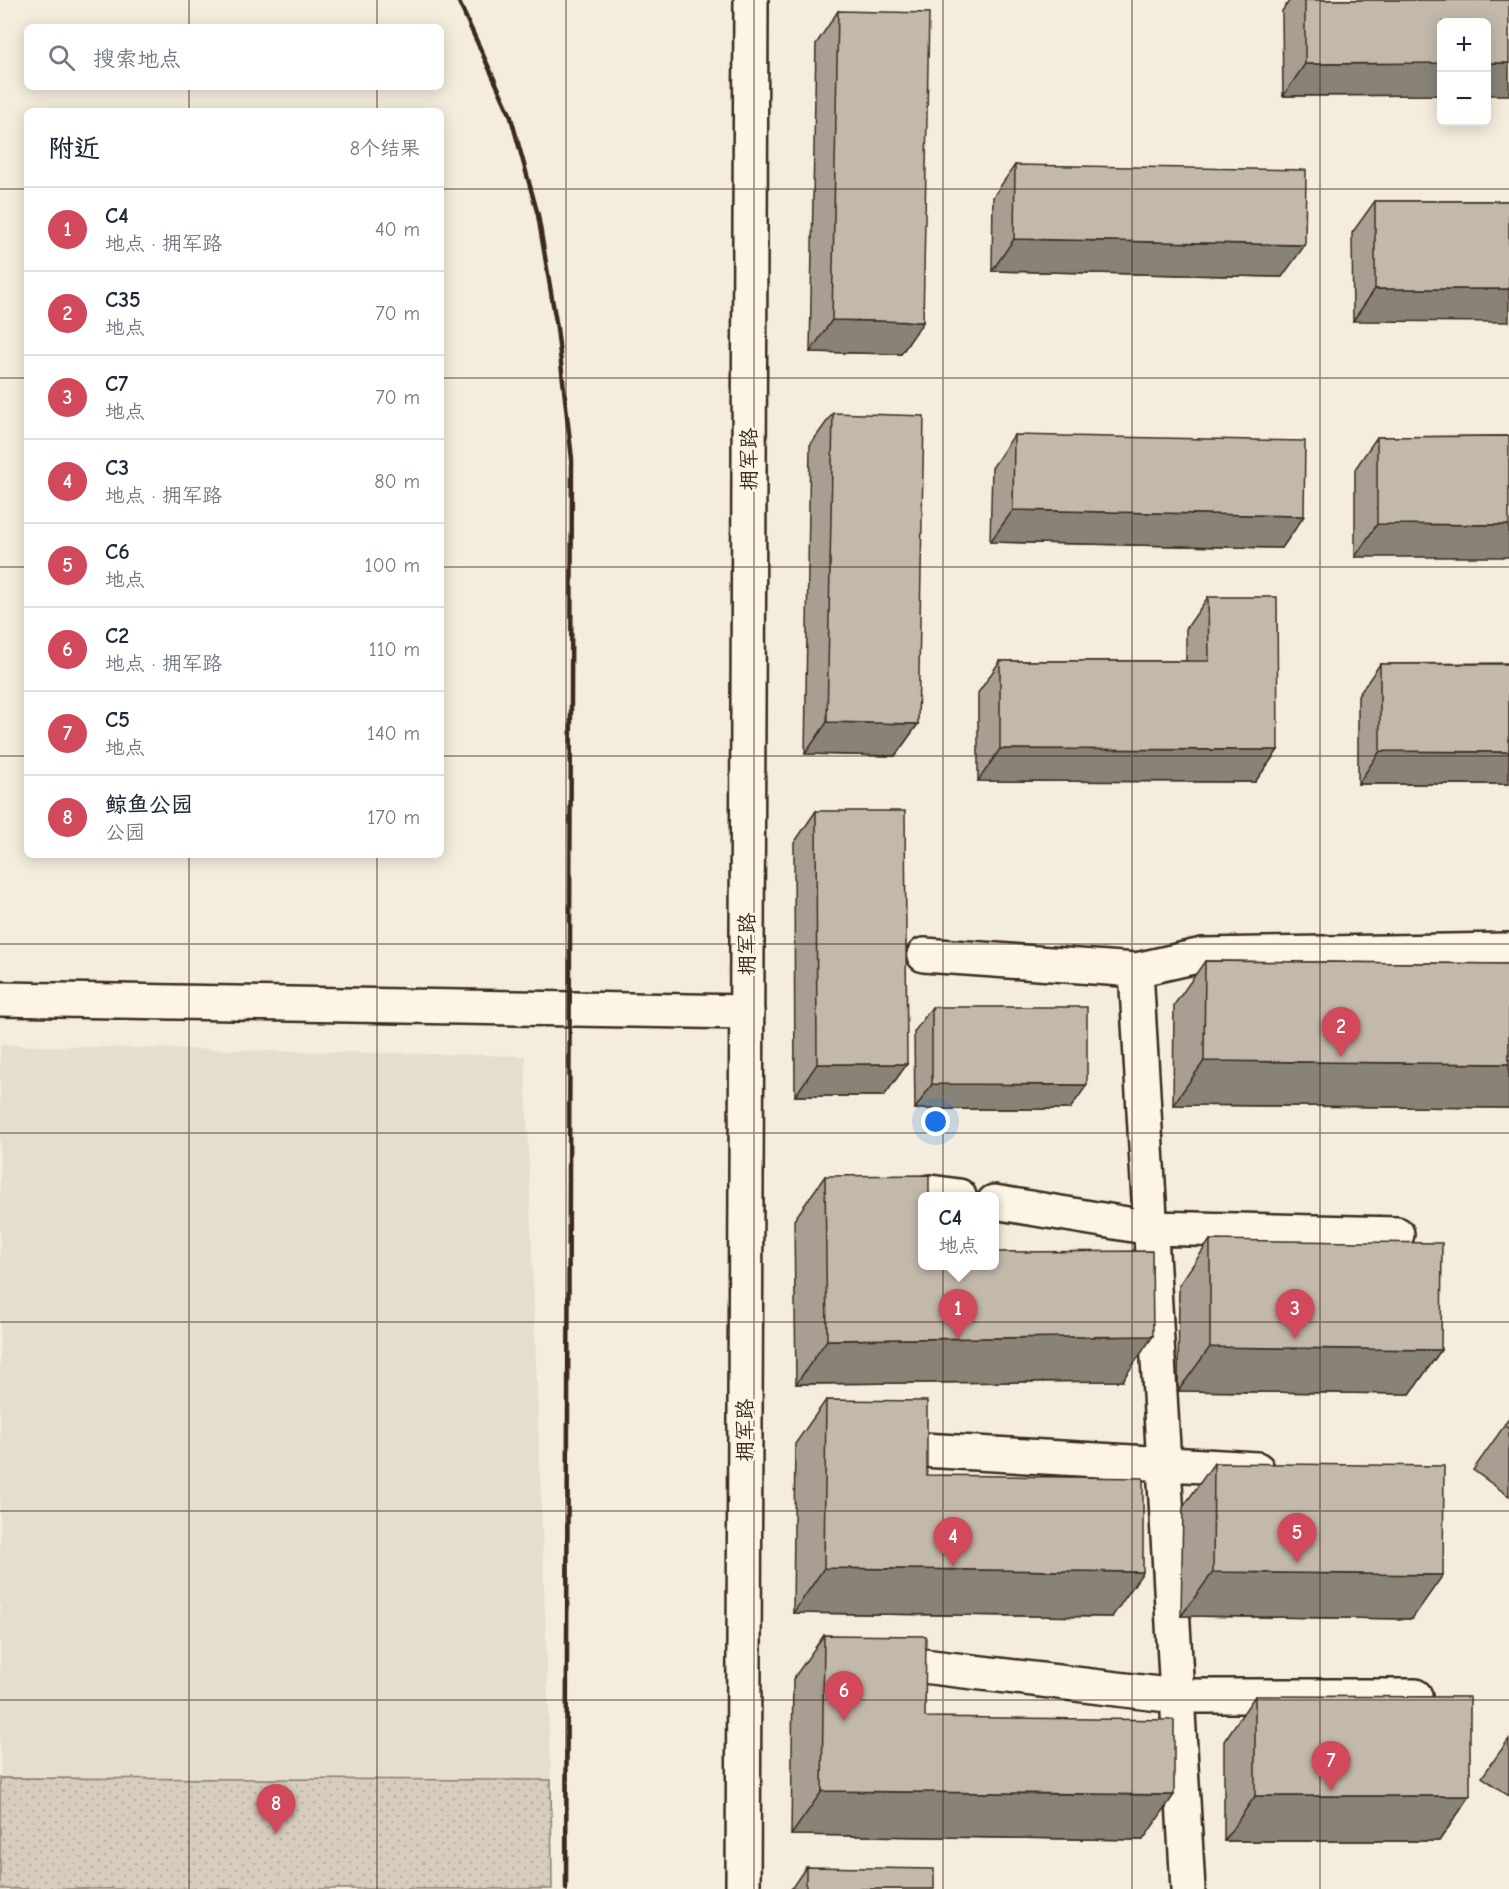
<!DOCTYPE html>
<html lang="zh">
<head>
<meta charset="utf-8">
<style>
	:root { --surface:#fff; --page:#f6f6f7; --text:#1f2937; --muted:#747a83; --line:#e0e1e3; --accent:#d1495b }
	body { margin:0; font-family:"Comic Neue","LXGW WenKai TC",sans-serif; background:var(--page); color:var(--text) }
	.controls { position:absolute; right:18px; top:18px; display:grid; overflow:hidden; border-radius:9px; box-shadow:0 3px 15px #0003 }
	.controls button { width:54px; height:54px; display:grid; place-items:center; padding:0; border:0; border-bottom:2px solid var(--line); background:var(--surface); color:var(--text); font:30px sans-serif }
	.you { position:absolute; left:936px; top:1122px; width:21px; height:21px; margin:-15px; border:4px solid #fff; border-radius:50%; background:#1a73e8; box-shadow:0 0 0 9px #1a73e833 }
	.badge { display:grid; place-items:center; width:39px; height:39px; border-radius:50%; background:var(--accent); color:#fff; font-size:20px; font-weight:700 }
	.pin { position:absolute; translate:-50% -50px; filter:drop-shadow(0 2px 3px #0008) }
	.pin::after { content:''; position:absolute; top:32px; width:21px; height:18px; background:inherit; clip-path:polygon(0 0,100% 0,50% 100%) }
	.popup { position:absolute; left:918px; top:1192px; width:81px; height:78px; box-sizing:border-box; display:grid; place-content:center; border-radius:9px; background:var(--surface); filter:drop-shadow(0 2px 4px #0005); font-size:20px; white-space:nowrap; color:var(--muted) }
	.popup b { font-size:22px; color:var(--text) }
	.popup::after { content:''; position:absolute; left:50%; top:100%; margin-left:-12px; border:12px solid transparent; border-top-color:var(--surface) }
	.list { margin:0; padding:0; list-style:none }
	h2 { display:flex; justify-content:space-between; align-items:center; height:78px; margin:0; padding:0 24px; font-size:26px }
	h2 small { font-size:20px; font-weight:400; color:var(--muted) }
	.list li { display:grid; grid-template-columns:39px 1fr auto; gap:18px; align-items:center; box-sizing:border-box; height:84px; padding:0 24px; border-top:2px solid var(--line) }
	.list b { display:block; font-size:22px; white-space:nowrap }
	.list p { margin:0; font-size:20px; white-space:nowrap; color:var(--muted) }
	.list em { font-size:20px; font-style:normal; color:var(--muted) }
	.icon { flex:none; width:33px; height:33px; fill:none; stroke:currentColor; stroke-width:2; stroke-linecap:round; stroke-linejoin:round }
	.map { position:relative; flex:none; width:1509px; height:1889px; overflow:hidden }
	.search { position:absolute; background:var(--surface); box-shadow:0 3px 15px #0003; left:24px; top:24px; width:420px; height:66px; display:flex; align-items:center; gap:15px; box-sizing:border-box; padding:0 21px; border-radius:9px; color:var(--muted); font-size:22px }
	.panel { position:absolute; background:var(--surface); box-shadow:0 3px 15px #0003; left:24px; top:108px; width:420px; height:750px; border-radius:9px }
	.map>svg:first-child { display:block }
</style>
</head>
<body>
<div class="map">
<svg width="1509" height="1889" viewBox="0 0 1509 1889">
	<defs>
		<pattern id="park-dots" width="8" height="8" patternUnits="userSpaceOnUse" patternTransform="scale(1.5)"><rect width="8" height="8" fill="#d6cdbd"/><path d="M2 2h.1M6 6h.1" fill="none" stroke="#b9b0a2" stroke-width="1.8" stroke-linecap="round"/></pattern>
	</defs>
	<rect width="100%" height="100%" fill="#f4eddd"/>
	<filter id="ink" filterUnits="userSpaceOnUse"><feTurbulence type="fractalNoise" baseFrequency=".0167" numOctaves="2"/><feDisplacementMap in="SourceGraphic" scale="12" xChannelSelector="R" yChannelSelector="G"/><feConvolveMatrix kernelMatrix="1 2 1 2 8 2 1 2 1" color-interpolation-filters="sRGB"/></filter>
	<g filter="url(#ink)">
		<path fill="#e5ddce" d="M0,1045L525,1056L551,1780L0,1778Z"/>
		<path fill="url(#park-dots)" stroke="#887c6e" stroke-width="1.5" d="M0,1778L551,1780L552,1889H0Z"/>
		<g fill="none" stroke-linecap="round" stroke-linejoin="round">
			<g stroke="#3b2a1e" stroke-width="38">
				<path id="minor" d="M924,955L1136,970
					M0,999L747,1012
					M930,1192L959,1196
					M994,1202L1151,1228L1397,1234
					M922,1450L1257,1469
					M923,1666L1176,1696H1415
					M1188,1889L1136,970L1202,955L1509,950"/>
			</g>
			<g stroke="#3b2a1e" stroke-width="38">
				<path id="major" d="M743,1889L751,0"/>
			</g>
			<use href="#minor" stroke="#fcf5e5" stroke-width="33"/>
			<use href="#major" stroke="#fcf5e5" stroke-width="33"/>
			<path stroke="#3b2a1e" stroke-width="4.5" d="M458,0L510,114L538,215L557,328L572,459L566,1889"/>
		</g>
		<path fill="#a89f92" stroke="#3b2a1e" stroke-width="1.5" d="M1290,0H1509L1442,22V95L1283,96L1282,11Z
			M838,11L923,322L901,354L810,352L816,44Z
			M1015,165L1282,277L992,271L993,197Z
			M1375,201H1509L1353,321L1352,233Z
			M833,413L918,724L895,756L805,754L810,445Z
			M1014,435L1304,516L1282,548L990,542L992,468Z
			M1509,436L1355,557V469L1377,437Z
			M1208,597L1278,750L1255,782L978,781V693L1000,661H1186V629Z
			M1509,663V784H1358V696L1380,664Z
			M816,811L907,1064L884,1096H795L794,843Z
			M1205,961L1509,964V1108L1173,1105L1174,1005Z
			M932,1007L1070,1109H915L914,1032Z
			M825,1176L922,1266L1122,1381L796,1384L794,1220Z
			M1210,1240L1441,1350L1410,1394L1178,1391L1179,1285Z
			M826,1400L927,1475L1112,1617L793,1613L795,1444Z
			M1509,1419V1496L1473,1470Z
			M1214,1463L1412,1619L1181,1616L1183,1507Z
			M824,1635L925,1717L1143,1840L791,1835L793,1679Z
			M1255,1696L1470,1796L1439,1841H1224V1741Z
			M1509,1739V1796L1482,1777Z
			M806,1867L934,1889H791Z"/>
		<path fill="#888277" stroke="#3b2a1e" stroke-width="1.5" d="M1442,63V95L1283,96L1305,64Z
			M1486,63H1509V95H1486Z
			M1014,239L1305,245L1282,277L992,271Z
			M1375,289H1509V322L1353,321Z
			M832,320L923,322L901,354L810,352Z
			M1013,510L1304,516L1282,548L990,542Z
			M1377,524L1509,525V557H1355Z
			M827,722L918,724L895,756L805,754Z
			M1000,749L1278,750L1255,782L978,781Z
			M1380,751L1509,752V784H1358Z
			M1204,1061L1509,1064V1108L1173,1105Z
			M817,1064H907L884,1096H795Z
			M932,1084L1087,1085L1070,1109H915Z
			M1153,1336L1122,1381L796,1384L827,1340Z
			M1210,1347L1441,1350L1410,1394L1178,1391Z
			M824,1568L1143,1572L1112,1617L793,1613Z
			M1213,1572L1443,1575L1412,1619L1181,1616Z
			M822,1791L1174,1795L1143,1840L791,1835Z
			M1255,1796H1470L1439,1841H1224Z"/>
		<path fill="#c3b9aa" stroke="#3b2a1e" stroke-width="1.5" d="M1305,0H1509V63H1486V22H1442V63L1305,64Z
			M838,11L929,13L923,322L832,320Z
			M1015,165L1306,170L1305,245L1014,239Z
			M1375,201H1509V289H1375Z
			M833,413L924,416L918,724L827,722Z
			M1014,435L1305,441L1304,516L1013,510Z
			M1509,436V525L1377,524V437Z
			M1208,597H1277L1278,750L1000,749V661H1209Z
			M1380,664H1509V752L1380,751Z
			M816,811H905L907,1064H817Z
			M1205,961L1509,964V1064L1204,1061Z
			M932,1007H1087V1085L932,1084Z
			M929,1175V1197H922V1266H994V1252L1152,1251L1153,1336L827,1340L825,1176Z
			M1210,1240L1442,1243L1441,1350L1210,1347Z
			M826,1400L927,1401V1475L1143,1478V1572L824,1568Z
			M1509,1419V1429L1504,1425Z
			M1214,1463L1444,1466L1443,1575L1213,1572Z
			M824,1635L926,1636L925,1717L1174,1720V1795L822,1791Z
			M1255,1696L1470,1697V1796H1255Z
			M806,1867L934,1869V1889H806Z"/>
	</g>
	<path fill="none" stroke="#3b2a1e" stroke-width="1.5" stroke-opacity="0.55" d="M189,0V27M377,0V27M566,0V1889M754,0V1889M943,0V1889M1132,0V1889M1320,0V1889M189,87V111M377,87V111M0,189H27M441,189H1509M0,378H27M441,378H1509M0,567H27M441,567H1509M0,756H27M441,756H1509M189,855V1889M377,855V1889M0,944H1509M0,1133H1509M0,1322H1509M0,1511H1509M0,1700H1509"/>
	<g text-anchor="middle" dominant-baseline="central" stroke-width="5" stroke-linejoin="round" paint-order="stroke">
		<g font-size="21" fill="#3b2a1e" stroke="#fcf5e5">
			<text transform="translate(749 459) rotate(-90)">拥军路</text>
			<text transform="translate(747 944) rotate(-90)">拥军路</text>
			<text transform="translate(745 1430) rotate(-90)">拥军路</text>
		</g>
	</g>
</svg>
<div class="controls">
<button>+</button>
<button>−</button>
</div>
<div class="you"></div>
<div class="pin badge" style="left:958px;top:1339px">1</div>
<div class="popup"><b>C4</b>地点</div>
<div class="pin badge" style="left:1341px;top:1057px">2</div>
<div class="pin badge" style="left:1295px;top:1339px">3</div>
<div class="pin badge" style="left:953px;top:1567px">4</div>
<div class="pin badge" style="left:1297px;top:1563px">5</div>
<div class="pin badge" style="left:844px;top:1721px">6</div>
<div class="pin badge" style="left:1331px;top:1791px">7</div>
<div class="pin badge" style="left:276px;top:1834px">8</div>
<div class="search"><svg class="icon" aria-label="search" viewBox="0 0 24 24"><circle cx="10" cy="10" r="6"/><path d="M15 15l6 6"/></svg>搜索地点</div>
<section class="panel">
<h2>附近<small>8个结果</small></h2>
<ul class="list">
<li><span class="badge">1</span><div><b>C4</b><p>地点 · 拥军路</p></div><em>40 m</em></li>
<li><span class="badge">2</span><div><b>C35</b><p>地点</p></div><em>70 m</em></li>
<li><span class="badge">3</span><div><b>C7</b><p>地点</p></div><em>70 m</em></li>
<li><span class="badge">4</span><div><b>C3</b><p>地点 · 拥军路</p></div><em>80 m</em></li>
<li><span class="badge">5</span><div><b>C6</b><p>地点</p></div><em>100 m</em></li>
<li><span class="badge">6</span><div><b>C2</b><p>地点 · 拥军路</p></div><em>110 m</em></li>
<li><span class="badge">7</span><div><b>C5</b><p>地点</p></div><em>140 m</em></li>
<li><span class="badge">8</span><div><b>鲸鱼公园</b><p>公园</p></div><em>170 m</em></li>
</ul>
</section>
</div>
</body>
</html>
